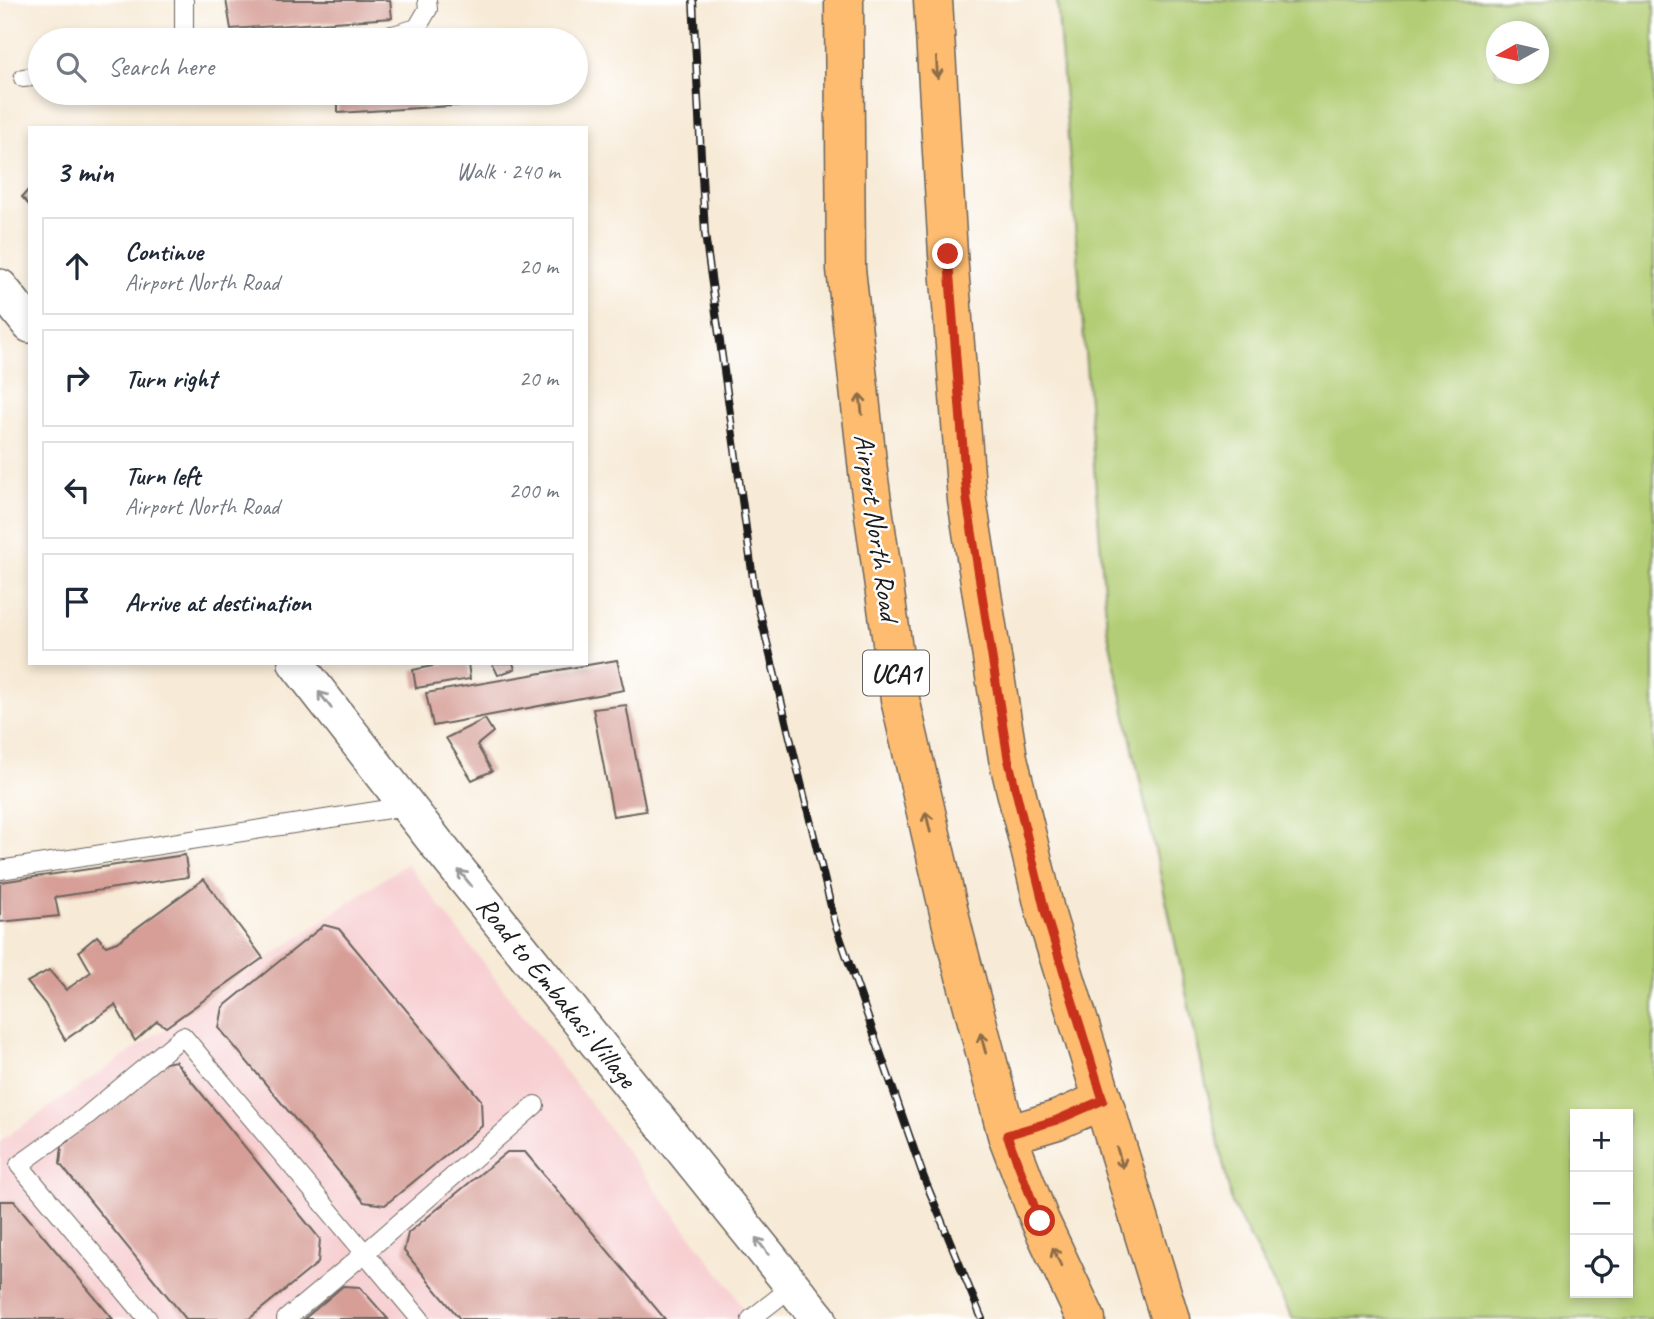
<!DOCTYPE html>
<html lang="en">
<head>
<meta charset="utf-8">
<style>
	:root { --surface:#fff; --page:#f2f2f3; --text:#1f2937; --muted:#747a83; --line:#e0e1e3 }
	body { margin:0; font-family:Caveat,sans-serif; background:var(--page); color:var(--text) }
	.controls { position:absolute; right:21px; bottom:21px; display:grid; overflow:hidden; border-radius:0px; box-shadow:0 4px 10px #0003 }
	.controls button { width:63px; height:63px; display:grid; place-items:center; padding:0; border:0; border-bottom:2px solid var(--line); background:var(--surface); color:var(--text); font:35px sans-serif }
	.compass { position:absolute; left:1486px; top:21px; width:63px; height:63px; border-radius:50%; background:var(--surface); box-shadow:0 4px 10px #0003; rotate:262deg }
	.stop { position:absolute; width:21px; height:21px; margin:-16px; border:5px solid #c8321e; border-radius:50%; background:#fff }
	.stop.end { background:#c8321e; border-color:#fff; box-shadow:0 2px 7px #0008 }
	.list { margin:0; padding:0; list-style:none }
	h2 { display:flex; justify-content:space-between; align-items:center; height:91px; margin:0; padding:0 28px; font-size:30px }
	h2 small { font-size:23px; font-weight:400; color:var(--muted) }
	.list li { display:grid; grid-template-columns:46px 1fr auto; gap:21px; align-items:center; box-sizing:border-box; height:98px; margin:0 14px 14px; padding:0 14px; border:2px solid var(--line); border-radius:0px }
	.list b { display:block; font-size:26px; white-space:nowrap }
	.list p { margin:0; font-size:23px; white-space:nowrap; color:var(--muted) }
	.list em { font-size:23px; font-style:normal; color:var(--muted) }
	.icon { flex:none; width:38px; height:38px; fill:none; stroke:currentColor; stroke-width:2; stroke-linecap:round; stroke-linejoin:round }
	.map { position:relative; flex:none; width:1654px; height:1319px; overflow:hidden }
	.search { position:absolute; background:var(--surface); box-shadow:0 4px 10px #0003; left:28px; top:28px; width:560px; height:77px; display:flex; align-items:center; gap:18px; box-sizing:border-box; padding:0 24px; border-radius:38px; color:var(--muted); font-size:26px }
	.panel { position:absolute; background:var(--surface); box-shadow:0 4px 10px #0003; left:28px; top:126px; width:560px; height:539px; border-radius:0px }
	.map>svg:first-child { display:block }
</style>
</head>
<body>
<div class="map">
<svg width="1654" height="1319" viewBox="0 0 1654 1319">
	<rect width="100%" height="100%" fill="#fff"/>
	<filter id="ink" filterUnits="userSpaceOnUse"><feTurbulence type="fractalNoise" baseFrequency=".0143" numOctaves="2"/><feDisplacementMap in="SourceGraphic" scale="14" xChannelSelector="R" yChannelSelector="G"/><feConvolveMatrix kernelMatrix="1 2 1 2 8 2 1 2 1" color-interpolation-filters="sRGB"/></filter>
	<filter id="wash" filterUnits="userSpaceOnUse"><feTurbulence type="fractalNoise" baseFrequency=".00686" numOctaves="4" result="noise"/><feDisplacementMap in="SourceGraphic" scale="28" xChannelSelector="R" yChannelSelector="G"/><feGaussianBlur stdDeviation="1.57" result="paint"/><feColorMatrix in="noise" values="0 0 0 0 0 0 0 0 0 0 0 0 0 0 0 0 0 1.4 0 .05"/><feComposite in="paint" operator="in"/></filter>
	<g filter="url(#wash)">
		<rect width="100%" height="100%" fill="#f7ead6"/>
		<path fill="#f7cfd1" d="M407,863L733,1291L749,1319H0V1141Z"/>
		<path fill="#b2cd74" stroke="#677448" stroke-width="2" fill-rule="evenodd" d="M1057,0H1654V1319H1293L1232,1204L1107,629ZM1496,32H1538V74H1496ZM1575,1114H1628V1293H1575Z"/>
		<g id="blocks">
			<path fill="#d69e96" d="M226,0H390L392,18L231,29Z
				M461,33L462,40H409V38Z
				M338,93H466L467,105L338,113Z
				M30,188V206L22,197Z
				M617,660L624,690L433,726L426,693Z
				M446,663H468L470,679L416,688L413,670Z
				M492,663H513L515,669L498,675Z
				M626,705L646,811L613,816L593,709Z
				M485,719L493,732L477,745L492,771L472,780L446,738Z
				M185,855L188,877L55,897L59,916L0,922V882Z
				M204,879L263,958L166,1027L157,1021L135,1041L115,1005L65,1040L45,1004L27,982L49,970L66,990L91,972L79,951L97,936L106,946L117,942Z
				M324,925L339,929L481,1100L482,1126L385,1205L364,1202L219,1028L223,1007Z
				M175,1061L320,1239L318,1263L249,1319H186L60,1164L62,1146L157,1065Z
				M507,1152H525L665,1319H460L404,1251L408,1233Z
				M0,1201H14L113,1319H0Z
				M343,1286L360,1287L388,1319H304Z"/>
		</g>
	</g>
	<g filter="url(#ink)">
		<use href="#blocks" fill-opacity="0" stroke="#69645d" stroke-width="2"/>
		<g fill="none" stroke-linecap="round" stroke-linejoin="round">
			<g stroke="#69645d" stroke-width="20">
				<path id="lane" d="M184,40V0
					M353,40L393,35L417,28L428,9L427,0
					M23,78L40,76
					M0,870L408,806
					M148,1319L19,1165L84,1118L183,1036L420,1319
					M286,1319L365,1253L535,1105
					M751,1319L793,1286"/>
			</g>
			<g stroke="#69645d" stroke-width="38">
				<path id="street" d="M0,287L30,325
					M296,663L437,844L819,1319"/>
			</g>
			<g stroke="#69645d" stroke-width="41">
				<path id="primary" d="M844,0L846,269L869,480L900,699L954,934L1007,1135L1040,1221L1086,1319
					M933,0L948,254L967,500L1008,758L1046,915L1170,1319
					M1007,1135L1057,1120L1103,1100"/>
			</g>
			<use href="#lane" stroke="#fff" stroke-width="18"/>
			<use href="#street" stroke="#fff" stroke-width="35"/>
			<use href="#primary" stroke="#fdbc6f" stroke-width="38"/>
			<g stroke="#1c1c1c" stroke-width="8">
				<path id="rail" d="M693,0L705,234L755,593L835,923L924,1178L982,1319"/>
			</g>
			<use href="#rail" stroke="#fff" stroke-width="5" stroke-dasharray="16" stroke-linecap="butt"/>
		</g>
		<defs><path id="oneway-shaft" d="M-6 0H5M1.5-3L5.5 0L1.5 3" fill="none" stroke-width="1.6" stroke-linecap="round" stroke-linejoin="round" transform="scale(1.75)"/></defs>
		<g stroke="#8c6c46">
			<use href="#oneway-shaft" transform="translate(937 68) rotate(87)"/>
			<use href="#oneway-shaft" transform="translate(861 404) rotate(-96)"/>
			<use href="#oneway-shaft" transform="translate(928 822) rotate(-103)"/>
			<use href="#oneway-shaft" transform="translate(983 1043) rotate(-105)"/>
			<use href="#oneway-shaft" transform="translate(1120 1158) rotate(73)"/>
			<use href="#oneway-shaft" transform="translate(1057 1257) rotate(-115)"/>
		</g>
		<g stroke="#999">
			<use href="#oneway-shaft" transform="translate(325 700) rotate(-128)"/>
			<use href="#oneway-shaft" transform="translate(465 878) rotate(-129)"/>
			<use href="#oneway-shaft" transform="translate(762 1246) rotate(-128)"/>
		</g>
	</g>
	<g fill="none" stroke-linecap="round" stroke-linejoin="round" filter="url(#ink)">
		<path stroke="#c8321e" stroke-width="9" d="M948,254L967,500L1008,758L1046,915L1103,1100L1057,1120L1007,1135L1040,1221"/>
	</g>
	<g text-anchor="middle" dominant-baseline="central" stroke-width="5" stroke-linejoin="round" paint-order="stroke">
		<rect fill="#fff" stroke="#606060" stroke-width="2" x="863" y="650.5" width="66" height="45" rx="5"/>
		<g font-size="26" font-weight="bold" fill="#1c1c1c">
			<text x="896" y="673">UCA1</text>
		</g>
		<g font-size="28" fill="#1c1c1c" stroke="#fff">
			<text transform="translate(877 527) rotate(82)">Airport North Road</text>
			<text transform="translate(557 992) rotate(51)">Road to Embakasi Village</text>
		</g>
	</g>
</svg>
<div class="controls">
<button>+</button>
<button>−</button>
<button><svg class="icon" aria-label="locate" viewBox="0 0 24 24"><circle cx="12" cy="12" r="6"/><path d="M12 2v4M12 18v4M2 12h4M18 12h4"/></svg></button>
</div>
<svg class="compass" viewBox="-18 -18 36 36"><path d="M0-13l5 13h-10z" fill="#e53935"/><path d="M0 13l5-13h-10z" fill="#747a83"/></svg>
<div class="stop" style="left:1040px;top:1221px"></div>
<div class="stop end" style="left:948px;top:254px"></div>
<div class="search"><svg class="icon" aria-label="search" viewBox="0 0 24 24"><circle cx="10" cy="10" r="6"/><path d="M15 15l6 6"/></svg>Search here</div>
<section class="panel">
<h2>3 min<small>Walk · 240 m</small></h2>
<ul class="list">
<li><svg class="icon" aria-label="ahead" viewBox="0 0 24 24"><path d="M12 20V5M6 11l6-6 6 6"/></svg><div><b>Continue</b><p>Airport North Road</p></div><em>20 m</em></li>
<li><svg class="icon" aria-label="right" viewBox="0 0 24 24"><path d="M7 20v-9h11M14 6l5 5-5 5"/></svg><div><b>Turn right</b></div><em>20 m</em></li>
<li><svg class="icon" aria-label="left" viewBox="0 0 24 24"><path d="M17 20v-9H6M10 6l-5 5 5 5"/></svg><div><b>Turn left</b><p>Airport North Road</p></div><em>200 m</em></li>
<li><svg class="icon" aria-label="arrive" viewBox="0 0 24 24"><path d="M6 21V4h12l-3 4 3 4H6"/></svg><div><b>Arrive at destination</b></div></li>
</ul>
</section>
</div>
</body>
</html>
